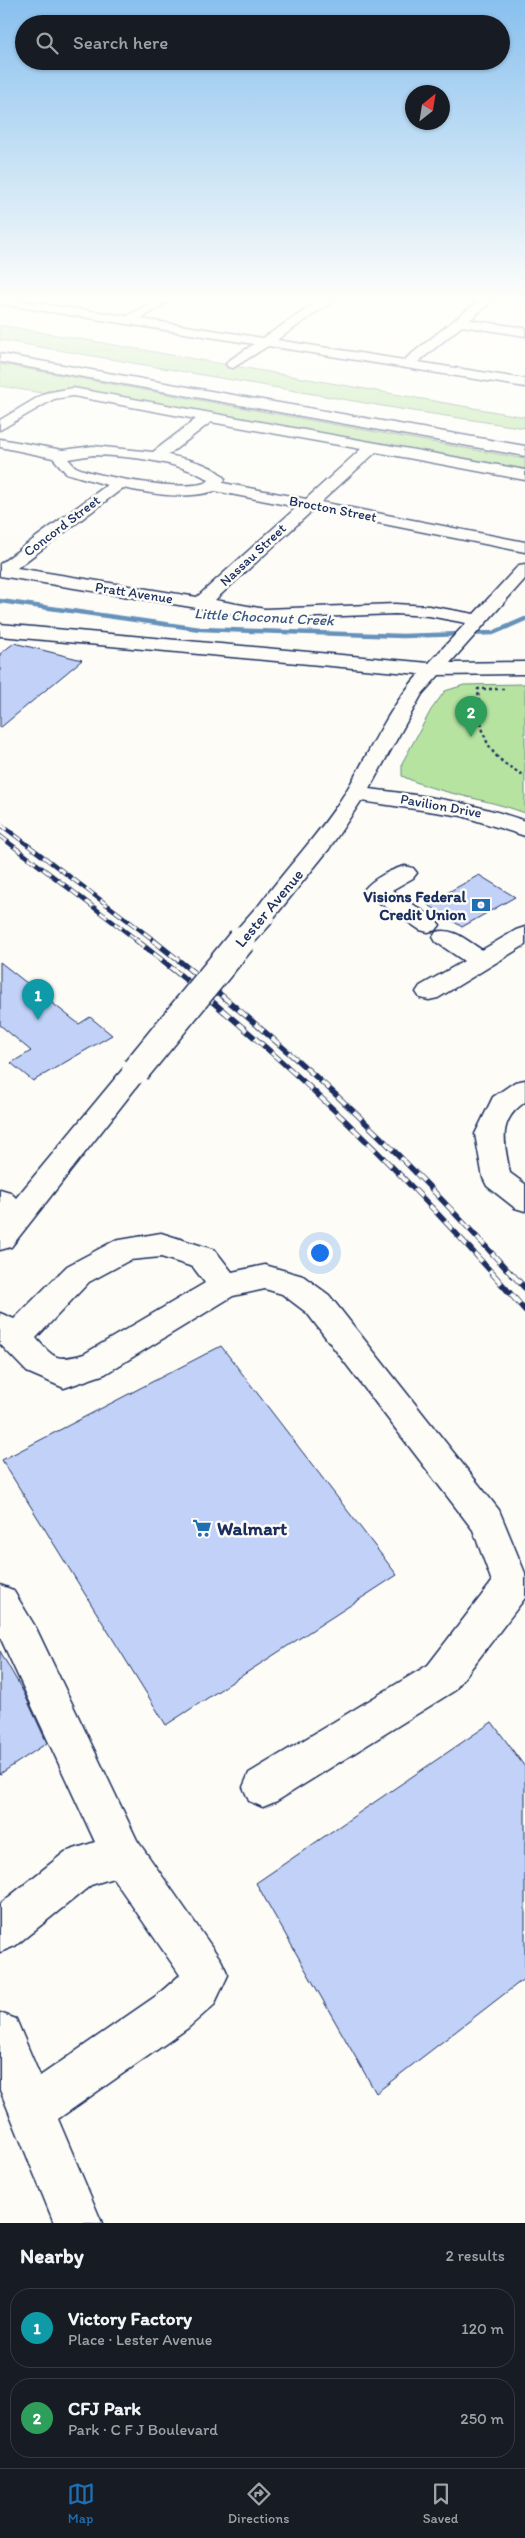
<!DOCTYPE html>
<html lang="en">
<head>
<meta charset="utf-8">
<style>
	:root { --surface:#171b24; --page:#20242c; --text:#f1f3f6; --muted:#9ea1a6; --line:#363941; --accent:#1f6fb2 }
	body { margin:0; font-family:Itim,sans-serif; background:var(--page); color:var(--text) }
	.compass { position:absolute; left:405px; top:85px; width:45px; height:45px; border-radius:50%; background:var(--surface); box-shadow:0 1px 4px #0004; rotate:30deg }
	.you { position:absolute; left:319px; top:1252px; width:18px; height:18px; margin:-12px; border:4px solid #fff; border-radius:50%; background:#1a73e8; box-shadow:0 0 0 8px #1a73e833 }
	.badge { display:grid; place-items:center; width:32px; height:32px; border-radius:50%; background:var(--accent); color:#fff; font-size:16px; font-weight:700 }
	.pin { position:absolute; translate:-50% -41px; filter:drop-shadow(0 1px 2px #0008) }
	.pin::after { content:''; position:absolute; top:26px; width:18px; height:15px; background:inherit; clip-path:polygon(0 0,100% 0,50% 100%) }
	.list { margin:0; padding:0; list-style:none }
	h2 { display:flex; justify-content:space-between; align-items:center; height:65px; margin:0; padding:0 20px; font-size:21px }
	h2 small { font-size:16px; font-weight:400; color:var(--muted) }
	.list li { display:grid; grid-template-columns:32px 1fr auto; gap:15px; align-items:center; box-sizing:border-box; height:80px; margin:0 10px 10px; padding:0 10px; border:1px solid var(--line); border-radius:20px }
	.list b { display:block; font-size:19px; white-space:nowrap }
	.list p { margin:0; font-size:16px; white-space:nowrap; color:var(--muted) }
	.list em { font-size:16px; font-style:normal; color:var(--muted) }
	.icon { flex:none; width:28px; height:28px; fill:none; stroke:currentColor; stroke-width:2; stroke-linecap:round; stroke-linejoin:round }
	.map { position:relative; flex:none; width:525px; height:2223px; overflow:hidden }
	.search { position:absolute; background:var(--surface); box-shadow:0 1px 4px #0004; left:15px; right:15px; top:15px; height:55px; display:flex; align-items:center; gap:12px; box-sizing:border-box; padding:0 18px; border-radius:28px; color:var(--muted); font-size:19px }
	.sheet { height:245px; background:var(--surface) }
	nav { display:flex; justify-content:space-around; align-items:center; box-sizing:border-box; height:70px; border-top:1px solid var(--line); background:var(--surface); font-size:14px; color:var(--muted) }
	nav a { display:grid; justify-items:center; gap:2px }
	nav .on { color:var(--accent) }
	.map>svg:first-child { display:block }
</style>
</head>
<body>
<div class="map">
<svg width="525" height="2223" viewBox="0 0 525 2223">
	<rect width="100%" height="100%" fill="#fdfcf7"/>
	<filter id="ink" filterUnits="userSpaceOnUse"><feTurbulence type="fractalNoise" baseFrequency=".02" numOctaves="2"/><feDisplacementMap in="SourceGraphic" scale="10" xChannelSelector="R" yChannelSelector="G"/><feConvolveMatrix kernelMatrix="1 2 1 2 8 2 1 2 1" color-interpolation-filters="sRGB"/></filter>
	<g filter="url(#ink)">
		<path fill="#b7e3a1" stroke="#698980" d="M0,325L525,417V428L400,409L0,340Z
			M0,364L525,459V470L72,388L51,390L42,393L0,386Z
			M525,684V813C486,798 437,794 402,776V763L431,710L445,691L464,685Z"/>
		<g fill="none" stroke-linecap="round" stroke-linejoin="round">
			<path stroke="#6691ba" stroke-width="4.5" d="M0,601L200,629L403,636L493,633L525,619"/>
		</g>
		<path fill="#c1d1f7" stroke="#1b2f5e" d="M14,643L82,660L0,728V654Z
			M479,875L515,897L462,927L427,904Z
			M0,962L79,1024L90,1017L112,1035L33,1081L11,1063L31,1051L0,1025Z
			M221,1346L397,1575L166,1725L2,1460Z
			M0,1651L24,1693L47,1743L0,1774Z
			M492,1722L525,1767V1978L376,2093L256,1883Z"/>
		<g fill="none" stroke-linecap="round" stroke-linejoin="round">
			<g stroke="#1b2f5e" stroke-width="3">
				<path id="minor" d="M0,298L127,316L159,298H174L141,319L263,338L323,298H337L277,340L404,360L482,298H495L470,320L525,328V336L462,326L418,362L525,379V387L268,346L233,368L228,367L226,364L228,361L254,344L0,304Z
					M73,388L525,470V480L376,452L321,502L525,542V552L313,510L215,600L265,609L395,604L429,606L474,614L519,565L525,564V579L450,663L525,662V674L439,675L422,694L369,789C422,795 475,803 525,821V836L462,816L361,801L329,849L272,920L264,922L256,920L252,915C281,873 318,837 345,793C369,754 388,708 419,674L0,636V624L429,663L466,623L429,616L395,614L265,619L0,576V564L107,485L66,473L53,458L0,447V439L63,450L93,446L153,452L196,419L73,396L54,399L0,430V420L45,393ZM211,422L361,449L306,499L223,483L225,479C213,463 186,459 168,455ZM93,455C127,456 180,461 209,480C197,495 93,476 76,467C73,465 70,461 68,459ZM123,488C153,494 184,500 215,491L297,507L197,597L17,568Z
					M405,866L413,868L417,873L413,878L392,890L436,920L440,925L436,930L428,932L420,930L368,895L364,890C372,879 392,869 405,866Z
					M525,927V945L438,998L429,1000L420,998L416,992L420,986L464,961L436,942L433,937L436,932C454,927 467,941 482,950L516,930Z
					M136,1061L145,1064L149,1070L145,1076L11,1247L0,1250V1189L10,1192L16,1198L127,1064Z
					M525,1080V1102C496,1122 505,1144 510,1173L525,1184V1211L515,1208L487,1186L483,1178L475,1134L493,1097L515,1082Z
					M161,1233L215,1250L232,1272L265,1265L303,1276L329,1295L499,1510L525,1573V1598L454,1691L277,1801L263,1807L249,1801L243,1787L249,1773L428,1665L492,1582L473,1530L307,1313L282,1294L265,1289L233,1296L105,1374L64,1388L27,1372L0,1344V1313L14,1319L67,1266L114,1241ZM161,1257L193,1267L205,1283L84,1354C57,1362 54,1359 36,1338L89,1282L130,1260Z
					M0,1585L13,1590L36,1628L137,1840L221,1960L228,1975L214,2005L188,2028L58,2119L102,2223H54L0,2090V2013L16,2019L40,2076L156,1996L180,1975L113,1878L91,1885L15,1946L0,1952V1904L65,1852L95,1842L0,1637Z"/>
			</g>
			<g stroke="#1b2f5e" stroke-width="3">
				<path id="highway" d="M0,354L525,446V456L0,362Z"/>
			</g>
			<path stroke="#1b2f5e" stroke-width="2.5" stroke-dasharray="3 3" stroke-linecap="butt" d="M504,689H478C481,733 482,754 525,776"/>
			<use href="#minor" fill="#fdfcf7" fill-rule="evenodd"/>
			<use href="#highway" fill="#fdfcf7" fill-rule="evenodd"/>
			<g stroke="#1b2f5e" stroke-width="4.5">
				<path id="rail-far2" d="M0,824L155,941
					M0,836L138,941"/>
			</g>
			<g stroke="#1b2f5e" stroke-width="5.5">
				<path id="rail-far1" d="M136,940C265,1040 385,1153 494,1275
					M153,940C215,989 276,1040 335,1094C397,1151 455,1213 512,1275"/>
			</g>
			<g stroke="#1b2f5e" stroke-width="6">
				<path id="rail" d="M492,1273L525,1310
					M511,1273L525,1288"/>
			</g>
			<use href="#rail-far2" stroke="#fdfcf7" stroke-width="3" stroke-dasharray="9" stroke-linecap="butt"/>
			<use href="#rail-far1" stroke="#fdfcf7" stroke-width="4" stroke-dasharray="11" stroke-linecap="butt"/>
			<use href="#rail" stroke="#fdfcf7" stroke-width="4.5" stroke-dasharray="14" stroke-linecap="butt"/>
			<g stroke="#1b2f5e" stroke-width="25" stroke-linecap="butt">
				<path id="minor-bridge-far1" d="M241,941L264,915"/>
			</g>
			<g stroke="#1b2f5e" stroke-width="31" stroke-linecap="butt">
				<path id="minor-bridge" d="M136,1070L242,940"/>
			</g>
			<use href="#minor-bridge-far1" stroke="#fdfcf7" stroke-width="22"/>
			<use href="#minor-bridge" stroke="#fdfcf7" stroke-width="28"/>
		</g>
	</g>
	<linearGradient id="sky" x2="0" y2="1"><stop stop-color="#88c0ee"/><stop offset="0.49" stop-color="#fefefb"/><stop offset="1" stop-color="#fefefb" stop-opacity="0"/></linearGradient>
	<rect width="525" height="609" fill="url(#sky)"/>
	<defs>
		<g id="bank-bare" transform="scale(1.5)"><path d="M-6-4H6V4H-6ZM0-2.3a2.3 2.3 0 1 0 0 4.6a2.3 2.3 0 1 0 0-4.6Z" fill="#1f6fb2" stroke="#fdfcf7" stroke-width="2.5" paint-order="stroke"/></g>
		<g id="supermarket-bare" transform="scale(1.5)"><path d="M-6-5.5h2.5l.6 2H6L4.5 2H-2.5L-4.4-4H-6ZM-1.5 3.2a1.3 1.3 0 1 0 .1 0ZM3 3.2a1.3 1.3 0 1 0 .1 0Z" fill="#1f6fb2" stroke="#fdfcf7" stroke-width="2.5" paint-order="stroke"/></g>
	</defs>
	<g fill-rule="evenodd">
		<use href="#bank-bare" x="481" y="905"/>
		<use href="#supermarket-bare" x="202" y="1528"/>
	</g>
	<g text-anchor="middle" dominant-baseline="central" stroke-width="5" stroke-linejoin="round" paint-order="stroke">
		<g font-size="14" fill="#1b2f5e" stroke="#fdfcf7">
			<text transform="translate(333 509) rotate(11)">Brocton Street</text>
			<text transform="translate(62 526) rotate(-37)">Concord Street</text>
			<text transform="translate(253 555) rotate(-43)">Nassau Street</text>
			<text transform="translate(134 593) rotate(9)">Pratt Avenue</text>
			<text transform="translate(441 806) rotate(10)">Pavilion Drive</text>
		</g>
		<g font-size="15" font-style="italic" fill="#3a5884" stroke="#fdfcf7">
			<text transform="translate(264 617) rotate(3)">Little Choconut Creek</text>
		</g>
		<g font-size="16" font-weight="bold" fill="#1b2f5e" stroke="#fdfcf7" text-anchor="end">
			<text x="466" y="896">Visions Federal<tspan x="466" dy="18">Credit Union</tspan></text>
		</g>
		<g font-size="16" fill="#1b2f5e" stroke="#fdfcf7">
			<text transform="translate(269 908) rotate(-50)">Lester Avenue</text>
		</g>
		<g font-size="19" font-weight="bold" fill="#1b2f5e" stroke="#fdfcf7" text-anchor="start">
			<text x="217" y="1528">Walmart</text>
		</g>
	</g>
</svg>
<svg class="compass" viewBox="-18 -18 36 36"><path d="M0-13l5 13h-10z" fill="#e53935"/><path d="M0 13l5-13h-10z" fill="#9ea1a6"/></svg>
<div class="you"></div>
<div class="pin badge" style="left:38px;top:1020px;background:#0f9aa8">1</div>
<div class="pin badge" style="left:471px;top:737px;background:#2e9e5b">2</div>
<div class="search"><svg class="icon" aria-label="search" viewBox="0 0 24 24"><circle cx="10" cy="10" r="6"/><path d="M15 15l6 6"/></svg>Search here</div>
</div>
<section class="sheet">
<h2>Nearby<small>2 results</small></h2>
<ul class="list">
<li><span class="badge" style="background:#0f9aa8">1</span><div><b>Victory Factory</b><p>Place · Lester Avenue</p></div><em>120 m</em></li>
<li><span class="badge" style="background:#2e9e5b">2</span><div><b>CFJ Park</b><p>Park · C F J Boulevard</p></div><em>250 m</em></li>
</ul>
</section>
<nav>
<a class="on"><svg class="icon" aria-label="map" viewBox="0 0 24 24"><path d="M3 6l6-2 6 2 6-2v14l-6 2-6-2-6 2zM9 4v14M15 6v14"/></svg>Map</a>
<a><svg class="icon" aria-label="directions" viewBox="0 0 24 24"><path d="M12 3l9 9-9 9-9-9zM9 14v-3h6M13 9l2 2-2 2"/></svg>Directions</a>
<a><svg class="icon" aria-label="saved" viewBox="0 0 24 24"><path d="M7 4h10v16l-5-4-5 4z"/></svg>Saved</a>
</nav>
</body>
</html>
